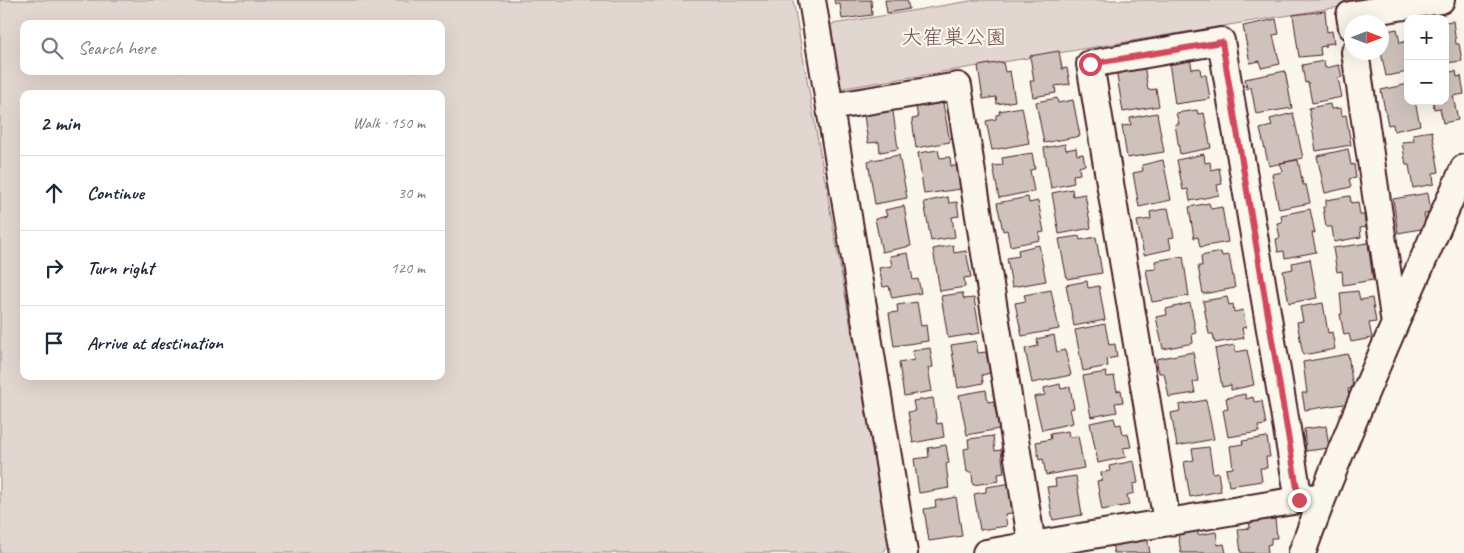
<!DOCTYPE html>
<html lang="en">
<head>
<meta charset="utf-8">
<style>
	:root { --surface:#fff; --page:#f2f2f3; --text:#1f2937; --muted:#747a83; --line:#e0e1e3 }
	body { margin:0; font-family:Caveat,"Klee One",sans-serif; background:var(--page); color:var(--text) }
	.controls { position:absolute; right:15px; top:15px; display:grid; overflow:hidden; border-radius:10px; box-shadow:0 5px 20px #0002 }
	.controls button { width:45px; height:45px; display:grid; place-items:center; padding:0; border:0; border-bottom:1px solid var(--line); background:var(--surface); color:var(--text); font:25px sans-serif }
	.compass { position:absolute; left:1344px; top:15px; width:45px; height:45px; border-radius:50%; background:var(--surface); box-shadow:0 5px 20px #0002; rotate:90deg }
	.stop { position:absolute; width:15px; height:15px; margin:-11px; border:4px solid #d1495b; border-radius:50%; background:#fff }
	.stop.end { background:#d1495b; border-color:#fff; box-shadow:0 1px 5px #0008 }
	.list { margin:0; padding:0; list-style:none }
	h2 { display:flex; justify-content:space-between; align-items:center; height:65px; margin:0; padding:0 20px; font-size:21px }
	h2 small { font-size:16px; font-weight:400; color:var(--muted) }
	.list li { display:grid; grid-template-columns:32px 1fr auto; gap:15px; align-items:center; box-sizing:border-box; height:75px; padding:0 20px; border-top:1px solid var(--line) }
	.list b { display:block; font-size:19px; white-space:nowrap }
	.list em { font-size:16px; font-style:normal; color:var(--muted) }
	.icon { flex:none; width:28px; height:28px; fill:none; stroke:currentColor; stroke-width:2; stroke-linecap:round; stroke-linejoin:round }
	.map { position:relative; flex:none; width:1464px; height:553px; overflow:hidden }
	.search { position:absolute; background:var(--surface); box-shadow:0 5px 20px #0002; left:20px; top:20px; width:425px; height:55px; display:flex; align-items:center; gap:12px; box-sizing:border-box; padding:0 18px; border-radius:10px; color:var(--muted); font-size:19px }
	.panel { position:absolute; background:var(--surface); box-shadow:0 5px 20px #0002; left:20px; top:90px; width:425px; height:290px; border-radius:10px }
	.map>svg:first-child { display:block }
</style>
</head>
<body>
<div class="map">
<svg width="1464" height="553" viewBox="0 0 1464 553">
	<rect width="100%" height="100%" fill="#fbf7ec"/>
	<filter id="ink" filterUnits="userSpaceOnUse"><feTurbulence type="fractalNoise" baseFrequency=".02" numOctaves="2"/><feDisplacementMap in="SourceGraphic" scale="10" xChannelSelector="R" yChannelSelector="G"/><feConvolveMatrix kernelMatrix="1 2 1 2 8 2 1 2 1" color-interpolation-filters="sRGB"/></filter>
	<g filter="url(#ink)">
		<path fill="#e2d7d0" stroke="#967b7e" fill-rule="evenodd" d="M0,0H793L889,543L883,553H0ZM24,24H441V71H24ZM24,94H441V376H24Z
			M976,0H1382L838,89L827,25Z"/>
		<path fill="#cfc2bc" stroke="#4a1f2b" d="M834,0H871L872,15L842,19L840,4H835Z
			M885,0H907L909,9L887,13Z
			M1325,11L1327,32L1332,31L1334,43L1326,44V46L1320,47L1321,55L1299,57L1293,15Z
			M1276,19L1279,34L1273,35L1280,64L1261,68L1260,61L1250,63L1243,26Z
			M1453,21L1456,44H1459L1462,61L1445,63V22Z
			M1397,29L1400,43L1407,41L1408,72L1386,76L1381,52L1382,32Z
			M1059,51L1062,69L1067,68L1070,84L1055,86L1056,93L1033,97L1030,81H1034L1030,56Z
			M1190,59L1192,69L1200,68L1201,75H1206L1210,99L1175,104L1169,62Z
			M1324,61L1325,68L1339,65L1342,77L1338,78L1342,97L1312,103L1308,82L1305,83L1302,65Z
			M1003,62L1005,72L1010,71L1015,101L997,104L996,97L983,99L978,66Z
			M1144,65L1148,90L1156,89L1159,106L1123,112L1116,70Z
			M1445,69H1450V72L1456,71L1457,77L1461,76L1464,94L1453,96L1458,120L1443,123L1440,108L1434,109L1433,101H1445Z
			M1285,71L1292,108L1256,114L1251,87L1247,89L1245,79Z
			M1408,84V101H1415L1420,125L1394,131L1393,124L1388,125L1381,90Z
			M1057,98L1058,103L1073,100L1080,136L1044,143L1036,102Z
			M943,103L950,142L916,148L912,119L918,118L916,107Z
			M892,104L898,149L880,152L879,142L868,143L863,108Z
			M1330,104L1331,109L1341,108L1342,116L1346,115L1351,145L1316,151L1309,108Z
			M1022,107L1029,143L992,150L986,121L996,119V115L1000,114L999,111Z
			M1197,110L1198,114L1204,113L1211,148L1180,154L1175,124H1179L1176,113Z
			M1157,113L1164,152L1127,158L1122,126L1131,125L1130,118Z
			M1293,113L1303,158L1269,166L1260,129L1272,126L1270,119Z
			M1432,131L1439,172L1433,173L1434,184L1413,188L1409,165H1406L1402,142L1414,141L1413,134Z
			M1065,144L1066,150L1076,148L1077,155L1083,154L1085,165L1079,167L1080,174L1073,175L1074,183L1051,188L1044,148Z
			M1348,149L1351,165L1354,164L1356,178L1349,179L1351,187L1325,193L1317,156Z
			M938,150L940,158L950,157L951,166H957L961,189L924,194L918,153Z
			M1032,153L1035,169L1030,170L1034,191L999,198L993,166L1003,165L1002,158Z
			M1204,154L1205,163L1210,162L1211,170L1219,168L1222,184L1217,185L1219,195L1190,201L1188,189L1183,190L1177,160Z
			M899,155L907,198L875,204L868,161Z
			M1163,160L1171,200L1139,207L1133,173L1143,171L1142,165Z
			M1298,160L1303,185H1306L1310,203L1279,209L1272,174L1283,172L1280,163Z
			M1072,189L1073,196L1085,194L1091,228L1059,234L1052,193Z
			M1428,193L1431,213L1424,214L1427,228L1398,233L1393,199Z
			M1350,196L1351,203L1358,202L1360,215H1364L1366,227L1360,228L1361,237L1334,242L1332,227H1326L1323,207H1326V200Z
			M948,197L949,203L957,202L959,216L952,217L955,237L931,241L924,202Z
			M1028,197L1029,203L1038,201L1044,232L1039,233L1040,240L1010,246L1007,230L1003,231L997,203Z
			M1209,203L1211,209L1222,207L1228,242L1200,247L1198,237L1194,238L1189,207Z
			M904,206L911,246L882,252L875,219L887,216L885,210Z
			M1168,208L1174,237L1169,238L1171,249L1144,255L1137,221L1151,219L1150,212Z
			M1310,209L1315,233H1312L1316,252L1285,258L1284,251L1278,252L1276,239L1280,238L1277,223L1282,222L1281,215Z
			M1079,236L1080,240L1096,237L1102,273L1067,279L1059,239Z
			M1368,243L1373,280L1343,285L1342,271L1337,272L1333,248Z
			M953,245L954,253L966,251L971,277L964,278L965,287L940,291L933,249Z
			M1039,245L1046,281L1012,287L1007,258L1019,256L1018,250Z
			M1221,252L1222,256L1229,255L1235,288L1203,294L1198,266H1202L1201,256Z
			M908,253L913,280L918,279L921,293L892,298L889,286L883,287L879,268L892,266L890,256Z
			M1183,256L1189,296L1152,302L1146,270L1156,269L1155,261Z
			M1310,259L1317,298L1289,303L1283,271L1293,269L1292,263Z
			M1087,281L1088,288L1099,286L1105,320L1074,326L1066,285Z
			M1051,290L1059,329L1022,336L1015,303L1026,301L1024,295Z
			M1358,291L1360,300L1372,298L1376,322L1369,323L1372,338L1351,342L1349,334L1344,335L1340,314H1342L1340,293Z
			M962,293L964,299L974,298L980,333L948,338L941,296Z
			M1227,297L1229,305L1233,304L1234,312L1243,310L1246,327L1242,328L1244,338L1215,343L1213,334H1209L1203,301Z
			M917,302L921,326L926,325L928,341L894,346L889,313L898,312L897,305Z
			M1190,303L1196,333L1192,334L1193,343L1163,349L1156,317L1167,315L1166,309Z
			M1323,303L1328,333L1332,332L1335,349L1303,355L1297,322L1303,321L1300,307Z
			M1105,324L1109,345L1115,344L1117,357L1107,359L1108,366L1083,371L1075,330Z
			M1054,335L1057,352L1065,350L1071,375L1032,383L1025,349L1038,346L1037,339Z
			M976,341L978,353L986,352L990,373L982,375L983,383L958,388L951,345Z
			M1234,345L1236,352L1247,350L1254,385L1231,390V385L1222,387L1215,349Z
			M930,348L933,367L928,368L932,391L904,396L899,363L914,360L912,351Z
			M1193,352L1198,381L1193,382L1195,393L1169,397L1164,373H1159L1156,359Z
			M1348,354L1353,388L1348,389L1350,403L1305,410L1302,393H1307L1303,362Z
			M1106,372L1107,377L1114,376L1117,391L1121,390L1123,402L1115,403L1117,412L1091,417L1083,376Z
			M1060,384L1061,389L1070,387L1074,408L1070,409L1073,423L1042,430L1034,397L1045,395L1044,388Z
			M986,390L988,402L994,401L999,429L967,435L959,395Z
			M1245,394L1246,399L1253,397L1254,402L1262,401L1266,425L1258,426L1259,432L1228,437L1223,410L1228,409L1226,398Z
			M933,398L937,424L942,423L944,437L913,443L908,412L915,411L913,401Z
			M1206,400L1214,439L1177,446L1171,413L1180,411L1179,405Z
			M1114,418L1116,425L1121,424L1123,435L1128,434L1131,447L1123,448L1126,457L1098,463L1090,423Z
			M1326,426L1329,448L1306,451L1304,429Z
			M1068,431L1069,437L1078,436L1084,468L1046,475L1043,459L1039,460L1036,442L1051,439L1050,434Z
			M993,436L995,451L1001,450L1004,473L998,474L999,481L973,485L972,472H967L964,449L969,448L968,439Z
			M1267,437L1270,457H1266L1267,468H1260L1262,481L1229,486L1226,469L1233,468L1230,446L1243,444L1242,441Z
			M946,445L949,463L946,464L949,488L919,493L914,459L929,457L928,448Z
			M1209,447L1213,473L1218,472L1221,491L1190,497L1184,462L1194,460L1192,449Z
			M1134,461L1138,483L1133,484L1134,493L1127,495L1129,505L1102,510L1097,481L1102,480L1101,472L1110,471L1109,466Z
			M1076,476L1082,515L1053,520L1047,487L1056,486L1055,479Z
			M1012,483L1014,502L1011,503L1012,513L1005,514L1007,526L980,530L974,494L986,492V487Z
			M956,497L962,536L929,541L924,509L936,507L935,501Z
			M1275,519L1277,538H1271V544L1267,545L1268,553H1241L1238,529L1250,528L1249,521Z
			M1198,531V535L1216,532L1218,545L1224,544L1226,553H1181L1178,534Z
			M1147,537L1150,553H1114L1112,544Z"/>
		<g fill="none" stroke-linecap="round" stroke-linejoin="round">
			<g stroke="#4a1f2b" stroke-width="30">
				<path id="minor" d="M812,0L904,553
					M1352,27L1350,15L1441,0
					M1355,52L1395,324
					M830,107L958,86L1032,545
					M1167,522L1090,64L1221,41L1299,500
					M986,553L1316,497
					M1302,553C1349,422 1408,295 1464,168"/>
			</g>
			<use href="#minor" stroke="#fbf7ec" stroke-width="26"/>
		</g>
	</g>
	<g fill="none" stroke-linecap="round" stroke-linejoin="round" filter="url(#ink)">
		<path stroke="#d1495b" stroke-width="6" d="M1090,64L1222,42L1299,500"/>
	</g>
	<g text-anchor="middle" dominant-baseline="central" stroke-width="4.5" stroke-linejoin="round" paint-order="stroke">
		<g font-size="21" fill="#704d54" stroke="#fbf7ec">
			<text x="954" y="37">大寉巣公園</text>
		</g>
	</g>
</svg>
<div class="controls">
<button>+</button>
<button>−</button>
</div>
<svg class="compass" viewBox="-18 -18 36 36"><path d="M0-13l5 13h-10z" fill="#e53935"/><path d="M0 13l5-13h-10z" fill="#747a83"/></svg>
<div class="stop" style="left:1090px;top:64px"></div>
<div class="stop end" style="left:1299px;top:500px"></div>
<div class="search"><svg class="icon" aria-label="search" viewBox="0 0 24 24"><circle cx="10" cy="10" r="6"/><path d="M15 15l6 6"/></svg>Search here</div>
<section class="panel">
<h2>2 min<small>Walk · 150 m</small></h2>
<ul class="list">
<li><svg class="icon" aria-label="ahead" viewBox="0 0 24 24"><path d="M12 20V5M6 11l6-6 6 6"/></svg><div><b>Continue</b></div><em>30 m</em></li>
<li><svg class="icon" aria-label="right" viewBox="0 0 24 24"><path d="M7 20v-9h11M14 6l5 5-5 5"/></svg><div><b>Turn right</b></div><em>120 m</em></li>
<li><svg class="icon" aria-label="arrive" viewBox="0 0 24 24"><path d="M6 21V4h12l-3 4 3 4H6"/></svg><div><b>Arrive at destination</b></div></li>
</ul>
</section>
</div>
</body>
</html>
